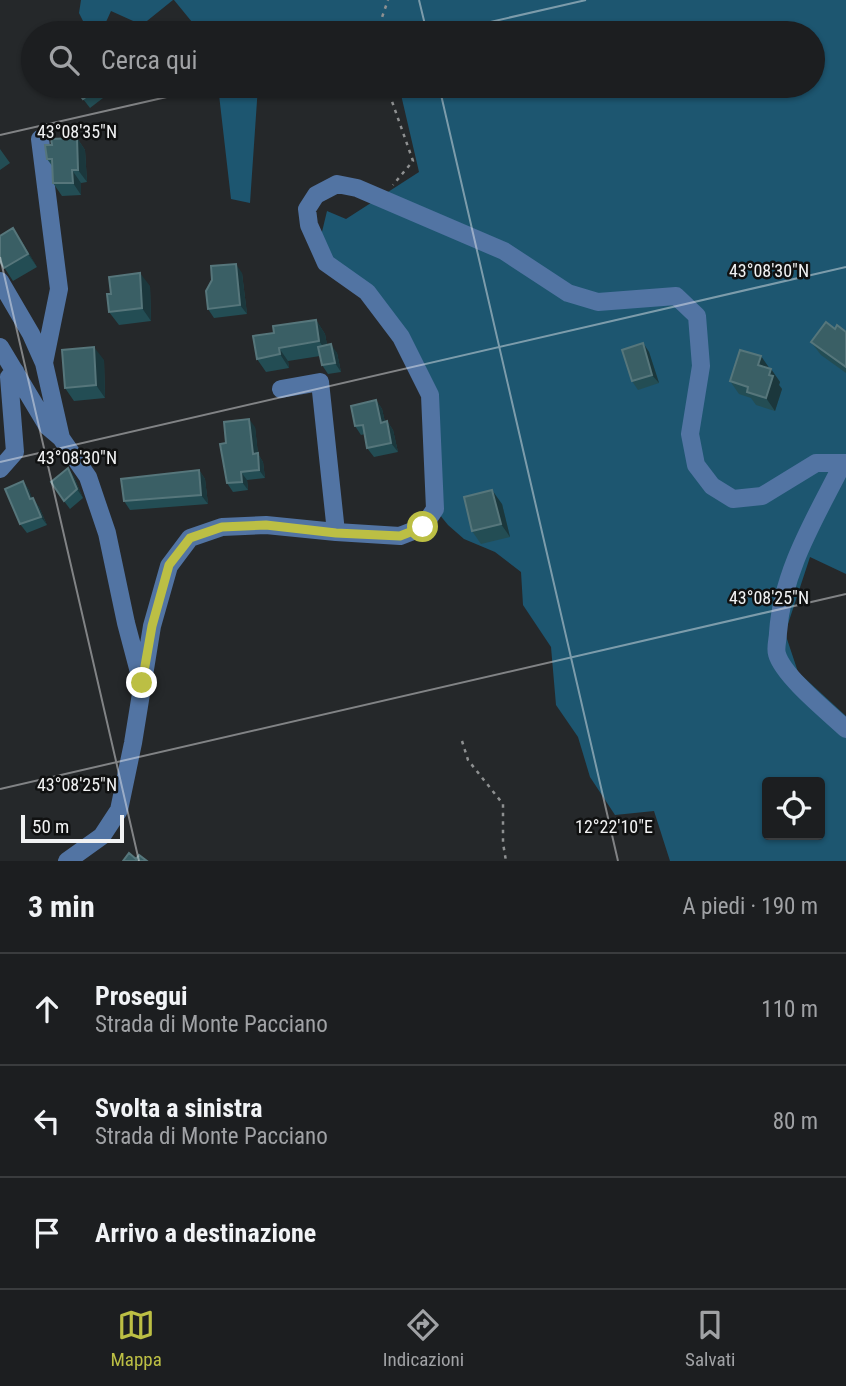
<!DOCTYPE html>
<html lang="it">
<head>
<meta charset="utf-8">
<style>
	:root { --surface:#1c1e20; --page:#252729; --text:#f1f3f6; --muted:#a0a2a5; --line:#3a3c3e; --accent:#bcbf44 }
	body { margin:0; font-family:"Roboto Condensed",sans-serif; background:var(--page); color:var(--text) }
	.controls { position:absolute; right:21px; bottom:21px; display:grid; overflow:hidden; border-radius:7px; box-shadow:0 2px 5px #0004 }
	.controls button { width:63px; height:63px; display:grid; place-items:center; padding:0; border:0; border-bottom:2px solid var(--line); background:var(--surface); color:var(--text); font:35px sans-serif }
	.scale { position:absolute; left:21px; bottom:18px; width:103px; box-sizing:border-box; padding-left:7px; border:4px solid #f1f2f3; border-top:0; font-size:19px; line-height:24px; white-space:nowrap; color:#f1f2f3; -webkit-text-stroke:5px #101111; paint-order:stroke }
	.stop { position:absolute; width:21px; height:21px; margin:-16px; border:5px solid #bcbf44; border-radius:50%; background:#fff }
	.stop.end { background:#bcbf44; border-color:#fff; box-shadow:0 2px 7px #0008 }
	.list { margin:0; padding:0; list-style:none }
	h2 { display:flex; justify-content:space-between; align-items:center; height:91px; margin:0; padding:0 28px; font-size:30px }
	h2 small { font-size:23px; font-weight:400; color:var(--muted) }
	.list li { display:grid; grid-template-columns:46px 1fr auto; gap:21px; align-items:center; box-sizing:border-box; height:112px; padding:0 28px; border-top:2px solid var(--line) }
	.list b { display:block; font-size:26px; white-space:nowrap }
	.list p { margin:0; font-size:23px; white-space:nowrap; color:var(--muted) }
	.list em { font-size:23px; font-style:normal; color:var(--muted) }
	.icon { flex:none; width:38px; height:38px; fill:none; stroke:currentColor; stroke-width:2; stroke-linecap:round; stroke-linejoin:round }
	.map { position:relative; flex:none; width:846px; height:861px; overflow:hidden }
	.search { position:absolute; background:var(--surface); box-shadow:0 2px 5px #0004; left:21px; right:21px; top:21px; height:77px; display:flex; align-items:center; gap:18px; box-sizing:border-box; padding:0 24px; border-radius:38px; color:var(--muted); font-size:26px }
	.sheet { height:427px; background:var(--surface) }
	nav { display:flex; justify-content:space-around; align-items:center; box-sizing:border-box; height:98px; border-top:2px solid var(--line); background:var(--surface); font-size:19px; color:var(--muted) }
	nav a { display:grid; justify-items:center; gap:4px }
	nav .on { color:var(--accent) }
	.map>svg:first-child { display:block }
</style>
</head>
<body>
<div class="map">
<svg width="846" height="861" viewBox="0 0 846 861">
	<rect width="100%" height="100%" fill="#25282a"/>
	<path fill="#1d5670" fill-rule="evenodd" d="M81,0H173L142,25L111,11L101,33H89L79,13Z
		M174,0H846V574L810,557L785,633L798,672L846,716V861H670L654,811L615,815L590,777L578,737L556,705L551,647L523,605L521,572L495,552L464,539L448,525L435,509L430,395L401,337L326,263L321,236L327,211L346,219L419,172L399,86H813V33H386L384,25L343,33H201ZM767,782H820V835H767Z
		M218,86H258L250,203L231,199Z"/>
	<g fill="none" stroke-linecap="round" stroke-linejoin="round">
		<path stroke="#8e9091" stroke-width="2.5" stroke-dasharray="3.5 5" stroke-linecap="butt" d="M381,33L379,26L388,0
			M390,86L388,90L413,161L393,185
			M462,741L468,760L503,804V843L506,861"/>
		<path stroke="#5274a3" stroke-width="18" d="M40,139L59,289L44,363
			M0,281L31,334L44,363L61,438L88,477L107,533L126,623L140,676
			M0,347L48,427L61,438
			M281,389L320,382L336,532
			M843,463C816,517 782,571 778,633C778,639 775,648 777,654C783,676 829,713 846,729
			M0,469L15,452L9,377L15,371
			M67,861L102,836L119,810L133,743L152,626L169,566L190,538L222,527L266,525L336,532L400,536L423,527L435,509L430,395L401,337L367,292L326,263L309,225L307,209L316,195L337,184L357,188L504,251L568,293L598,302L676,296L697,316L701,366L690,434L696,465L712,486L733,499L762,496L816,463H846"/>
	</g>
	<path fill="#234d54" d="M73,86H96L95,87L103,98L90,108Z
		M77,138L85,150L87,182L81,183V195L62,196L53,183V167L47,159Z
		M0,149L10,163L0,170Z
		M22,242L37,267L13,281L0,261Z
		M242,273L247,314L214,318L208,309Z
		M150,286L151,321L119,325L109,312L111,294Z
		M316,320L325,334L327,345L337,353L341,372L328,374L322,365L320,356L288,361L289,368L266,372L257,359L274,333Z
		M835,329L846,332V373L821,355L811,342Z
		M643,343L649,352L659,383L638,390L632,381Z
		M104,360L105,398L74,401L65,388Z
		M769,368L771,369L780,382L779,385L782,389L775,411L756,405L751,398L739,394L730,381Z
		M376,400L382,409L385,422L387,421L393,430L398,452L374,457L367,448L365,434L361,435L355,426Z
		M255,427L258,454L263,462L265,478L247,480L248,490L233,492L227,483Z
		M68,468L74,477L83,498L70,509L64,501Z
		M199,470L205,479L208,504L130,510L124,501Z
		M23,481L29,490L32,499L39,507L47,525L27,533L20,524Z
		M502,504L510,537L481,544L472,531Z"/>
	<path fill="#1b373c" d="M77,138L85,150L87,182L78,170Z
		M72,170L81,183V195L73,183Z
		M13,228L22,242L37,267L28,254Z
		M236,264L242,273L247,314L240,305Z
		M140,273L150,286L151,321L142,308Z
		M316,320L325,334L329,355L319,341Z
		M643,343L649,352L659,383L652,375Z
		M331,344L337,353L341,372L335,363Z
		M94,347L104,360L105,398L96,385Z
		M279,348L288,361L289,368L280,354Z
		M761,356L770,369L758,365Z
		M771,369L780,382L779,385L782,389L775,411L766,398Z
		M376,400L382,409L387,431L381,423Z
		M249,419L255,427L258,454L263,462L265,478L259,470L253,454Z
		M387,421L393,430L398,452L391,443Z
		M68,468L74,477L83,498L77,489Z
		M199,470L205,479L208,504L201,495Z
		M241,472L247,480L248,490L242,482Z
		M23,481L29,490L36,508L30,499Z
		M492,490L502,504L510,537L501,524Z
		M33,498L39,507L47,525L41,517Z"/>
	<path fill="#3a5f65" stroke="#56767b" stroke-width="2" d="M73,86H94L96,89L83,99Z
		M77,138L78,170H72L73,183H53L52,159H47L45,145H52L51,139Z
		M13,228L28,254L4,268L0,261V236Z
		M236,264L240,305L208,309L206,291L212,280L211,266Z
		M140,273L142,308L109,312L107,294H111L109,277Z
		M316,320L319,341L279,348L280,354L257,359L253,336L274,333L273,326Z
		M826,322L835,329L837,325L846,332V367L811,342Z
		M643,343L652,375L632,381L622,350Z
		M331,344L335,363L322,365L318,347Z
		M94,347L96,385L65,388L62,350Z
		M740,350L761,356L758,365L771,369L769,375L773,376L766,398L747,392L748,387L730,381Z
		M376,400L381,423L387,421L391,443L367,448L363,425L355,426L351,406Z
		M249,419L253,454L258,453L259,470L241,472L242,482L227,483L220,444L226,443L224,422Z
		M68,468L77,489L64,501L51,482Z
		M199,470L201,495L124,501L121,479Z
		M23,481L30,499L33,498L41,517L20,524L5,489Z
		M492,490L501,524L472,531L464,497Z
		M129,853L136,859L139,855L147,861H123Z"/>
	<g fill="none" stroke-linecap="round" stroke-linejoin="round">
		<path stroke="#bcbf44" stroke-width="9" d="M142,683L152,626L169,565L190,538L222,527L266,525L336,533L400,536L423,527"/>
	</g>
	<path fill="none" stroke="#f1f2f3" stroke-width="2" stroke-opacity="0.45" d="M419,0L427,33M442,33L586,0M439,86L618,861M0,135L215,86M0,257L139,861M0,462L846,267M0,789L846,594"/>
	<g font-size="18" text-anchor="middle" fill="#f1f2f3" stroke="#101111" stroke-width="5" stroke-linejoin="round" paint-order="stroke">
		<text x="77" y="138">43°08'35"N</text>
		<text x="769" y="277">43°08'30"N</text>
		<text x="77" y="464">43°08'30"N</text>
		<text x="769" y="604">43°08'25"N</text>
		<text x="77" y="791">43°08'25"N</text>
		<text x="614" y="833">12°22'10"E</text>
	</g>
</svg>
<div class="controls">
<button><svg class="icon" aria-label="locate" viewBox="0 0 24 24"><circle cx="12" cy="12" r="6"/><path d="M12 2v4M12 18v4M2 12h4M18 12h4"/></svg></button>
</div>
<div class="scale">50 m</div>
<div class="stop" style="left:423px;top:527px"></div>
<div class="stop end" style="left:142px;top:683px"></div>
<div class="search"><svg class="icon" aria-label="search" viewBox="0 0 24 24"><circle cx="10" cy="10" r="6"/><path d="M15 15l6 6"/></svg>Cerca qui</div>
</div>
<section class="sheet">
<h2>3 min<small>A piedi · 190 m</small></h2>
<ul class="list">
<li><svg class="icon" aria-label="ahead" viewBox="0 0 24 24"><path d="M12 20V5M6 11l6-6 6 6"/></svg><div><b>Prosegui</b><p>Strada di Monte Pacciano</p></div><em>110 m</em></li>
<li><svg class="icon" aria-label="left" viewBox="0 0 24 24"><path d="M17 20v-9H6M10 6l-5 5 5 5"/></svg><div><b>Svolta a sinistra</b><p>Strada di Monte Pacciano</p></div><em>80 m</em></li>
<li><svg class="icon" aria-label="arrive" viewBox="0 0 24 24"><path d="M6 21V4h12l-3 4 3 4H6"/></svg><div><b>Arrivo a destinazione</b></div></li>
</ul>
</section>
<nav>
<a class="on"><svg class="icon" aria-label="map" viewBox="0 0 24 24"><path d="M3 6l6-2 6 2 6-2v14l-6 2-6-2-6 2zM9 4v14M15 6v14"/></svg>Mappa</a>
<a><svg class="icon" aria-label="directions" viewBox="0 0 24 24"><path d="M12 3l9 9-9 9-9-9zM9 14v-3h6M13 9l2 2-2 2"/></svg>Indicazioni</a>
<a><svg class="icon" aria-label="saved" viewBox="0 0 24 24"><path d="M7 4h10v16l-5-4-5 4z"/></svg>Salvati</a>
</nav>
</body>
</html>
